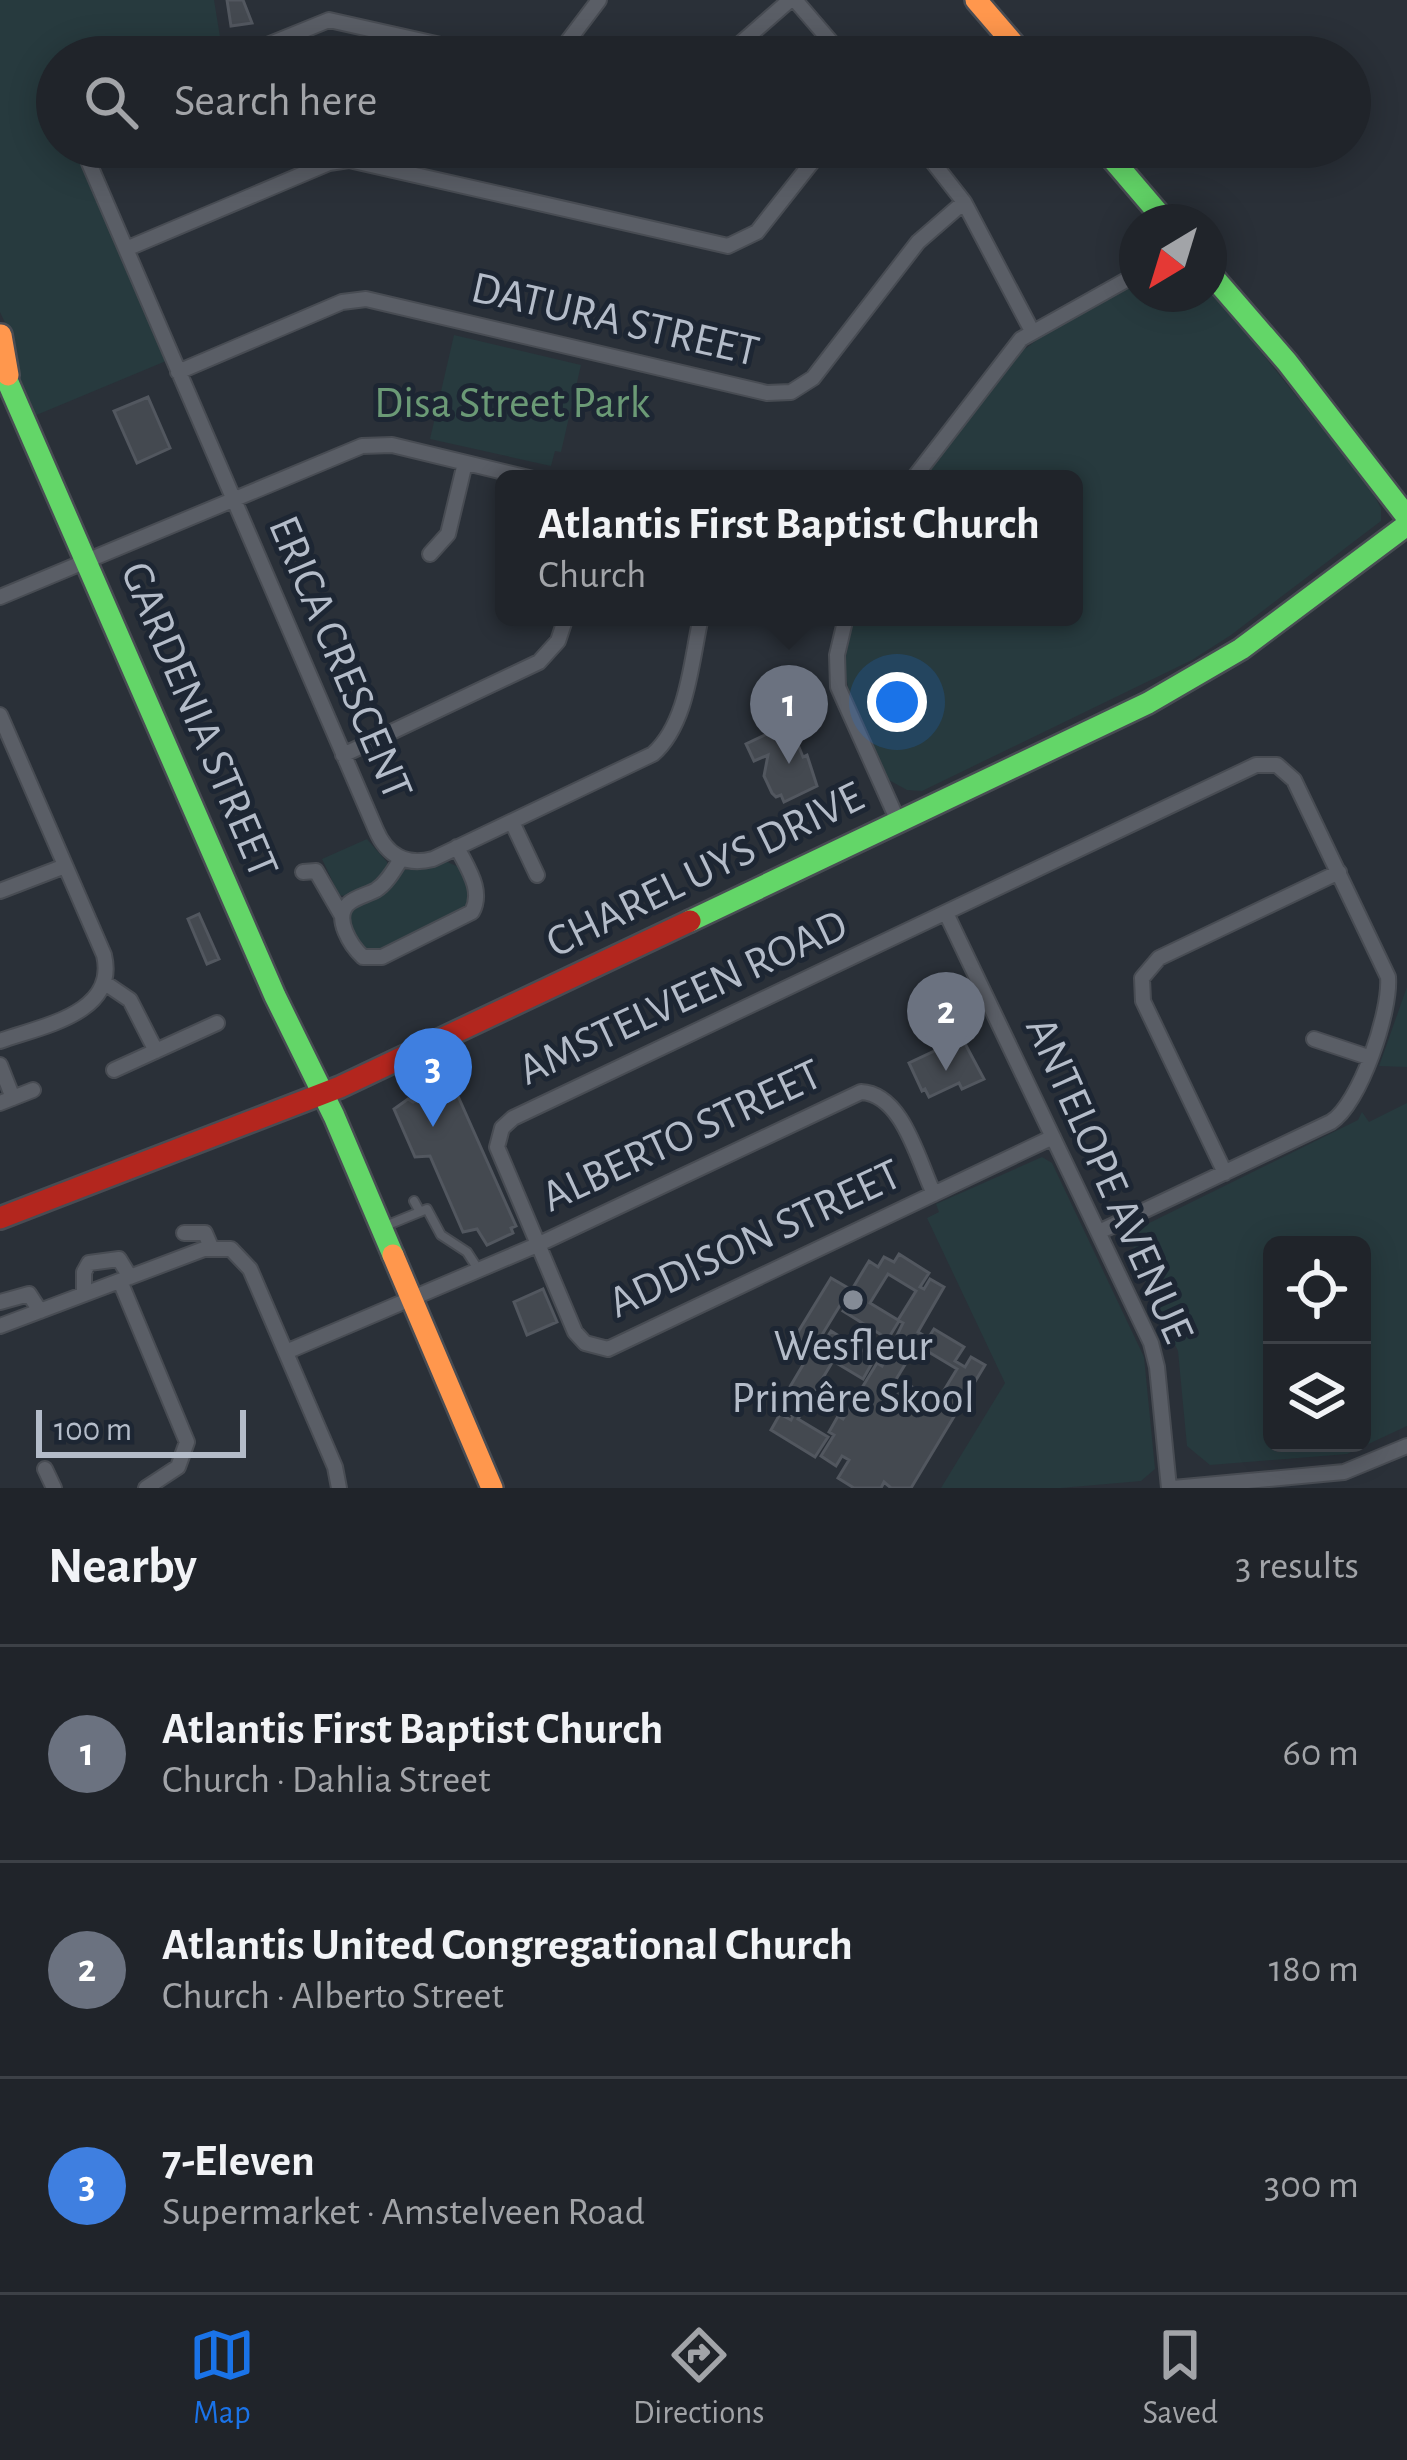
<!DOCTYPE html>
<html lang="en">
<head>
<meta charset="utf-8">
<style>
	:root { --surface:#20242a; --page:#282c32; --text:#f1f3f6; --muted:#a2a4a8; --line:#3d4147; --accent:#1a73e8 }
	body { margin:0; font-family:"Alegreya Sans",sans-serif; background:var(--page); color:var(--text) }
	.controls { position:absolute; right:36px; bottom:36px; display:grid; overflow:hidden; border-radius:18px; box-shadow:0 6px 30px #0003 }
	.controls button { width:108px; height:108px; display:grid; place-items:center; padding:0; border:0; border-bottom:3px solid var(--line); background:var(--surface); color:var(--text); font:60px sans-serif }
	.compass { position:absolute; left:1119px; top:204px; width:108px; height:108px; border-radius:50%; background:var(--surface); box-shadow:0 6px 30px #0003; rotate:218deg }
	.scale { position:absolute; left:36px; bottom:30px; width:210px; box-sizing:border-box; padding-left:12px; border:6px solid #b4bcc9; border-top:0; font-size:33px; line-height:42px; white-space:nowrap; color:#b4bcc9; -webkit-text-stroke:9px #1d2633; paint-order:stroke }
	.you { position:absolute; left:897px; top:702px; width:42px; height:42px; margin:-30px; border:9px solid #fff; border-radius:50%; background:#1a73e8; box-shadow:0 0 0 18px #1a73e833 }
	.badge { display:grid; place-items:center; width:78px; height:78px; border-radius:50%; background:var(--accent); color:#fff; font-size:39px; font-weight:700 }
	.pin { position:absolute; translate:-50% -99px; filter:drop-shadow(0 3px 6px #0008) }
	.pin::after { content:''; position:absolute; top:63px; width:42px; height:36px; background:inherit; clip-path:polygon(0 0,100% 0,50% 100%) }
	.popup { position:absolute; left:495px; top:470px; width:588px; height:156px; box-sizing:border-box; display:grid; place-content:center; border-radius:18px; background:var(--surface); filter:drop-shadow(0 3px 9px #0005); font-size:39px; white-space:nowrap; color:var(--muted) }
	.popup b { font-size:45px; color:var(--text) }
	.popup::after { content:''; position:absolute; left:50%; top:100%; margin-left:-24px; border:24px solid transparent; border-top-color:var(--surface) }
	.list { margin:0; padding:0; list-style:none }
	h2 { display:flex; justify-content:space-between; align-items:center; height:156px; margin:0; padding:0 48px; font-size:51px }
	h2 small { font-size:39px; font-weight:400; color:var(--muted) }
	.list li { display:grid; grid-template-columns:78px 1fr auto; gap:36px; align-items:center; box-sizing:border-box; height:216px; padding:0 48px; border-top:3px solid var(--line) }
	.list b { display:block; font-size:45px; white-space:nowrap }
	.list p { margin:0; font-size:39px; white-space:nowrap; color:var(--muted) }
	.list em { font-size:39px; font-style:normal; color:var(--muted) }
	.icon { flex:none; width:66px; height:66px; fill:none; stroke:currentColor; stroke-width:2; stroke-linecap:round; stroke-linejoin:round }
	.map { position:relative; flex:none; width:1407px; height:1488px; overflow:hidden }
	.search { position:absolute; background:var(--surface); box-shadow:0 6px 30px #0003; left:36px; right:36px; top:36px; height:132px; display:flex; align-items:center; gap:30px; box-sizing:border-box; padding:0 42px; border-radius:66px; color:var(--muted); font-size:45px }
	.sheet { height:804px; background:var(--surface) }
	nav { display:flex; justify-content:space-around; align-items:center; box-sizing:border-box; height:168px; border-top:3px solid var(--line); background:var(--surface); font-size:33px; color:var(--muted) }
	nav a { display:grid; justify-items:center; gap:6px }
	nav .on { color:var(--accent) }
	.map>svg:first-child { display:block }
</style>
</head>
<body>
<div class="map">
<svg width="1407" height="1488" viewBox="0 0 1407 1488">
	<rect width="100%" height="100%" fill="#2a3038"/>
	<path fill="#273a3e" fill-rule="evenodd" d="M0,0H214L222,49L217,52L220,57H57V147H80L84,170L166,361L34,416L18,378L8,329L0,312Z
		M1137,283V294H1209V287L1370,488L1381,508V521L1231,635L1192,660L922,791L907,790L887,779L851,702L844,666L854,617H1074V479H922L1022,351L1056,326Z
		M454,335L581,365L561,452L555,451L551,466L430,439Z
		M367,839L387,862V869C376,884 359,900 339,895L322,859Z
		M445,861L461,868L473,893L469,908L378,952C355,955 345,926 352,907L380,893L403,870L421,869Z
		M1407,987V1067L1379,1066Z
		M1407,1103V1426L1347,1454L1210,1465L1187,1446L1178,1351L1134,1258L1133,1231L1358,1120L1362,1112L1369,1122ZM1272,1245H1362V1443H1272Z
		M1042,1157L1052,1163L1144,1357L1155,1469L1141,1481L1061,1488H941L1005,1383L927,1218L939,1212L936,1204Z"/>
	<path fill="#444950" stroke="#52575f" stroke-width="3" fill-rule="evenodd" d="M227,0H243L252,23L231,26Z
		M148,397L170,448L137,463L114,411Z
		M788,724L798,744L787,749L798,745L803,757L807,755L817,786L784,802L781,795L776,797L772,793L764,776L768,755L754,761L746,744Z
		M199,914L219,959L207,964L188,919Z
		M962,1038L984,1079L962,1089L959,1083L929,1097L925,1089L922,1091L909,1063Z
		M453,1085L516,1226L511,1228L513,1233L487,1245L477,1229L463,1232L430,1156L415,1157L394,1109L408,1099L413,1102Z
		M899,1254L929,1273L920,1287L924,1289L930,1279L944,1287L918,1332L923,1335L920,1340L925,1343L934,1329L964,1347L955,1361L965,1367L971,1357L985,1365L911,1488H891L884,1482L881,1488H854L838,1478L849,1460L842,1456L836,1466L821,1456L834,1435L829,1432L838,1416L843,1419L877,1363L882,1366L903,1323L899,1321L888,1339L843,1311L852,1297L862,1303L864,1299L851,1291L869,1261L878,1267L884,1257L894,1262ZM888,1274L916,1291L898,1320L870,1303ZM917,1345L957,1369L932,1410L924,1405L929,1397L904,1382L899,1390L892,1386Z
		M831,1278L850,1289L814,1348L819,1350L831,1331L875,1358L863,1379L833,1361L798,1419L828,1437L815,1457L771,1430L780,1414L791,1420L793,1416L778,1407L813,1348L795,1337Z
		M543,1289L557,1322L527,1335L514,1302Z"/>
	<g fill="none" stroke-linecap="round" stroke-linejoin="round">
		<g stroke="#484c53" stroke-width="12">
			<path id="lane" d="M414,1201L420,1212
				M383,1227L427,1209L441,1235L467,1252L478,1269"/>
		</g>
		<g stroke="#484c53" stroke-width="18">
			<path id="street" d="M795,0L844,57
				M238,57L329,20L494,57
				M549,57L565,45L599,0
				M725,57L790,0
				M87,147L89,163L376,830C387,856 406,866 433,859L653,754C688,723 691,661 701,617
				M921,147L964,202L1032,331
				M126,249L329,163L349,160L728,246L757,232L824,147
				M178,372L342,302L366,299L767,393L791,392L813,378L918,242L964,202
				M913,479L1021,339L1137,274
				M430,554L448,534L465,463
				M0,597L362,446L392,445L533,479
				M846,617L837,655L838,687L898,821
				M0,715L104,955C118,1014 41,1026 0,1041
				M343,755L539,662L558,641L566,617
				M512,822L537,875
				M401,859C394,870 387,883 376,890C367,895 355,897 348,904C333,918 351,946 363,957H382L472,912C484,890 467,868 457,847
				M303,872L316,871L342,916
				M0,891L65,866
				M946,913L1151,1343L1157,1367L1169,1488
				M105,983L130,1000L156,1051
				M1314,1039L1368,1057
				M0,1065L13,1098
				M114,1070L217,1023
				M0,1103L33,1090
				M1053,1137L608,1349L585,1343L575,1332L497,1147L502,1128L513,1118L1256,765H1277L1294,780L1388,977C1391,1011 1360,1104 1331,1122L1099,1232
				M1225,1173L1143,1001L1142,978L1159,958L1339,872
				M184,1233H205L211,1247
				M120,1281L187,1442L178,1467L146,1488
				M84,1294V1272L89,1263L119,1259L130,1277
				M0,1302L29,1294L40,1311
				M0,1326L204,1249H231L250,1269L335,1467L339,1488
				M286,1352L537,1245L861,1092C903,1094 918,1161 934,1194
				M45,1469L54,1488
				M1173,1488L1344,1472L1407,1446"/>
		</g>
		<g stroke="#484c53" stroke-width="26">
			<path id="fast" d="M1102,147L1166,222
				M1209,272L1287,362L1407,517
				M0,364L275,996L334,1116L393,1255
				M690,921L1148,703L1241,649L1407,525"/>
		</g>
		<g stroke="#484c53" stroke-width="26">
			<path id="slow" d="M976,0L1025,57
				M1,335L8,375
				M393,1255L492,1488"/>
		</g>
		<g stroke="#484c53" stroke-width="26">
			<path id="jam" d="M0,1218L340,1087L690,921"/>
		</g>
		<use href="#lane" stroke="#5a5e66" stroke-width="8"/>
		<use href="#street" stroke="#5a5e66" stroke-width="14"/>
		<use href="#fast" stroke="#63d668" stroke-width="21"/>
		<use href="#slow" stroke="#ff974d" stroke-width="21"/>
		<use href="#jam" stroke="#b3261e" stroke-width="21"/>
	</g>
	<circle fill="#848b96" stroke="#1d2633" stroke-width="4.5" cx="853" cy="1300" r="12"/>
	<g text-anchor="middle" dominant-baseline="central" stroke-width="10" stroke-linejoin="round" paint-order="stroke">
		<g font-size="45" fill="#b4bcc9" stroke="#1d2633">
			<text transform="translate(615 320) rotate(13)">DATURA STREET</text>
			<text transform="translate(340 658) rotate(67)">ERICA CRESCENT</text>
			<text transform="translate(199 720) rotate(67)">GARDENIA STREET</text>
			<text transform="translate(705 870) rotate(-26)">CHAREL UYS DRIVE</text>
			<text transform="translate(683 998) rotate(-25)">AMSTELVEEN ROAD</text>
			<text transform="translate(682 1136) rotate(-25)">ALBERTO STREET</text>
			<text transform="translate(1109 1180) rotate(66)">ANTELOPE AVENUE</text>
			<text transform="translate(755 1239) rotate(-25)">ADDISON STREET</text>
		</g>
		<g font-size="45" fill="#6b9a76" stroke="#1d2633">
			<text x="512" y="403">Disa Street Park</text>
		</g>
		<g font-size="45" fill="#b4bcc9" stroke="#1d2633">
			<text x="853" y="1346">Wesfleur<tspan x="853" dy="52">Primêre Skool</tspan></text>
		</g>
	</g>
</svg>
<div class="controls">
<button><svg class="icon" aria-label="locate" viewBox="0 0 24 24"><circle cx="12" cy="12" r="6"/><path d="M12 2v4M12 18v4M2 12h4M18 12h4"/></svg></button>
<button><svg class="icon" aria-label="layers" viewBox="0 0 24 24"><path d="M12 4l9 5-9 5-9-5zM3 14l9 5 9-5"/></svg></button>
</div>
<svg class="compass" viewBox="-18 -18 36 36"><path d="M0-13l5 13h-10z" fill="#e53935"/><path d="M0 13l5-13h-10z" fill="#a2a4a8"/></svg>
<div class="scale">100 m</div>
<div class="you"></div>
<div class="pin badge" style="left:789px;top:764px;background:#6b7280">1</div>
<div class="popup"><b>Atlantis First Baptist Church</b>Church</div>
<div class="pin badge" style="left:946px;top:1071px;background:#6b7280">2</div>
<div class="pin badge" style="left:433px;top:1127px;background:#3f7fe0">3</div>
<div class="search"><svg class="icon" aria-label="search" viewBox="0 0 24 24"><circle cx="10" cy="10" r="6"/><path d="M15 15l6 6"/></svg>Search here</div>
</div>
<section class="sheet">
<h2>Nearby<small>3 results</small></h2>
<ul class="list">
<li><span class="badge" style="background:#6b7280">1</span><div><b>Atlantis First Baptist Church</b><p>Church · Dahlia Street</p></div><em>60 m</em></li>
<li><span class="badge" style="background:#6b7280">2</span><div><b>Atlantis United Congregational Church</b><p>Church · Alberto Street</p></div><em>180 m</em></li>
<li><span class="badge" style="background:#3f7fe0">3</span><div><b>7-Eleven</b><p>Supermarket · Amstelveen Road</p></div><em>300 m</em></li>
</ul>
</section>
<nav>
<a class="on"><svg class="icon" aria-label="map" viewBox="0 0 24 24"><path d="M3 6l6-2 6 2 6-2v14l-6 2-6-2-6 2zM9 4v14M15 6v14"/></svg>Map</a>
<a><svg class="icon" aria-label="directions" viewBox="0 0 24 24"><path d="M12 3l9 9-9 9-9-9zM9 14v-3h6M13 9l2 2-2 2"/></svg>Directions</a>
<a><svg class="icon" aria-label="saved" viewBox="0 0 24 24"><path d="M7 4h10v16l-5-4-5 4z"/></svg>Saved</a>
</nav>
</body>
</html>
